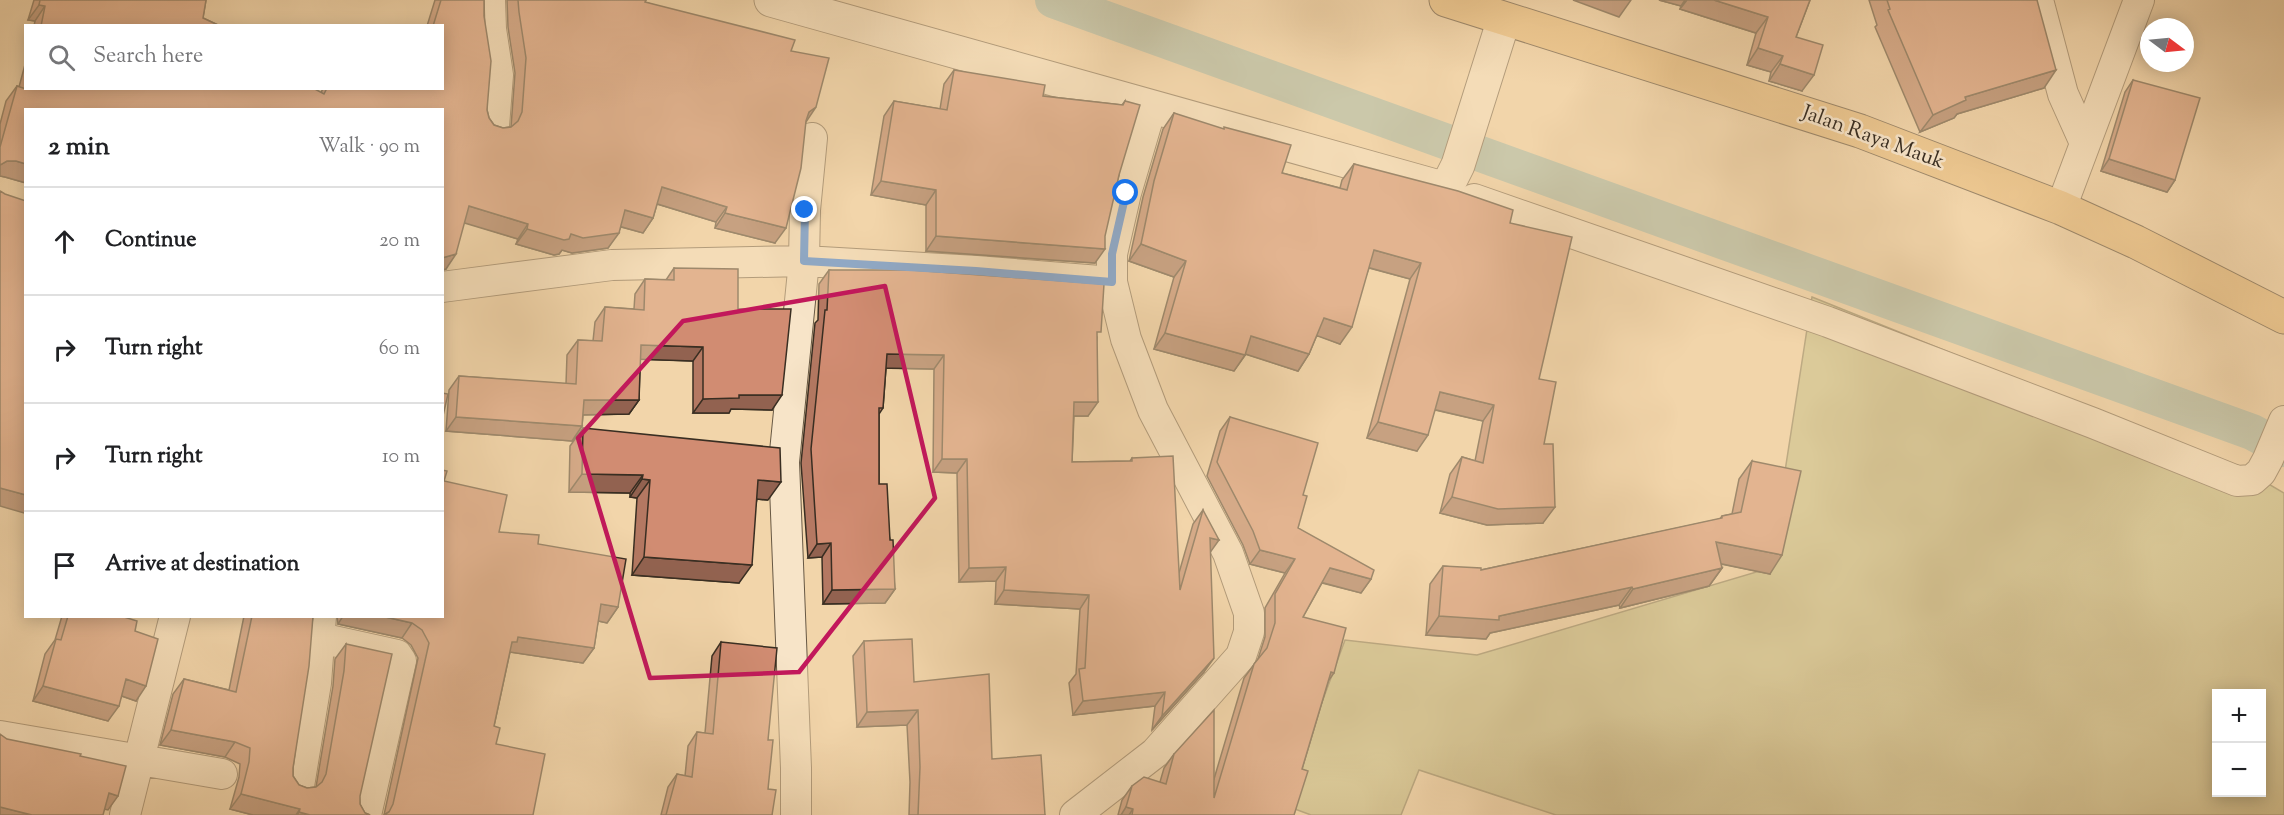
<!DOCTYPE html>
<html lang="en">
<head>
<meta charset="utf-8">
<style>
	:root { --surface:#fff; --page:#f2f2f2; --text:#202124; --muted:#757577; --line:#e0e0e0 }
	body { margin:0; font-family:"Sorts Mill Goudy",serif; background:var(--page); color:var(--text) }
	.controls { position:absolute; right:18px; bottom:18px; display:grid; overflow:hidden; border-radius:0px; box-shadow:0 3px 15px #0003 }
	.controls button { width:54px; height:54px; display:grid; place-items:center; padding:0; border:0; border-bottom:2px solid var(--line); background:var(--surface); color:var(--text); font:30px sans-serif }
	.compass { position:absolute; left:2140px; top:18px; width:54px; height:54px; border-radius:50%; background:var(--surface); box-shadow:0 3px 15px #0003; rotate:106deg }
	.stop { position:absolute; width:18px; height:18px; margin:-14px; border:4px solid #1a73e8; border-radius:50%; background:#fff }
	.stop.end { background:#1a73e8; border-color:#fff; box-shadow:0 2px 6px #0008 }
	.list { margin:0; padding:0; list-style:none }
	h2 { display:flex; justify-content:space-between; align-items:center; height:78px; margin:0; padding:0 24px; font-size:26px }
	h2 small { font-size:20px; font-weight:400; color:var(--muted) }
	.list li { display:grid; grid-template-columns:39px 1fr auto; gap:18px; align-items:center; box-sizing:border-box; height:108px; padding:0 24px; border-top:2px solid var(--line) }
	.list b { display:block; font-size:22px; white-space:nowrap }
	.list em { font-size:20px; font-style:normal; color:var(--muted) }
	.icon { flex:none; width:33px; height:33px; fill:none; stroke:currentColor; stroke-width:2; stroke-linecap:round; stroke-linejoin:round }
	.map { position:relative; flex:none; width:2284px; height:815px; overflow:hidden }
	.search { position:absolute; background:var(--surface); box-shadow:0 3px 15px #0003; left:24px; top:24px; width:420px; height:66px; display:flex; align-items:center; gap:15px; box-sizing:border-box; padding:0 21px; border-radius:0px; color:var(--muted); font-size:22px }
	.panel { position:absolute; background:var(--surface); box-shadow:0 3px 15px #0003; left:24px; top:108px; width:420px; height:510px; border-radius:0px }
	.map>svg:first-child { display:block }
</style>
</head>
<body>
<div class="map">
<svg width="2284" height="815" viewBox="0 0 2284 815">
	<rect width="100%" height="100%" fill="#f2d5aa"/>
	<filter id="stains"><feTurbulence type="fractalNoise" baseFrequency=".00333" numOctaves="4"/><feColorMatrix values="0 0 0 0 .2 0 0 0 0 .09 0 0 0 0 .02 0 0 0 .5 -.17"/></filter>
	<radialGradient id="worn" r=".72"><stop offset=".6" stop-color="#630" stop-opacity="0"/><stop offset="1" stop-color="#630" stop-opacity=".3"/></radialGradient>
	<path fill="#bfbc85" stroke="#7c7554" stroke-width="1.5" fill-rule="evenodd" d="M1812,297L2250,473L2284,493V815H1556L1419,770L1401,815H1311L1284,805L1345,640L1477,655L1770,568ZM2216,694H2262V792H2216Z"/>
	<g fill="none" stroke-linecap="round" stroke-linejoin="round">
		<path stroke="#9bb8ab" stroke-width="36" d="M1053,0L2252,432L2284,449"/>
		<g stroke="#675844" stroke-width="32">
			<path id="minor" d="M490,0L491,29L498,75L494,126
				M2038,0L2063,94L2085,143
				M1474,199L1828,322L2093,423L2237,481L2252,480L2261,472L2268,459L2284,421
				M2061,208L2139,0
				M442,287L612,265L804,261L976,271L1112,282
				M320,638L397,655L401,661L366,815
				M0,736L222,774
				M299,786L316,683L321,616
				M125,815L175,616
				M796,815V768L784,462L804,261L805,210L812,138
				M1075,815L1155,753L1241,656L1249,632V613L1228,553L1153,410L1126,339L1112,282V254L1126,193L1151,108"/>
		</g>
		<g stroke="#675844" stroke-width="35">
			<path id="tertiary" d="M771,0L1446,189L1458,165L1504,19"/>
		</g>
		<g stroke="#392e22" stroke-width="35">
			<path id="primary" d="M1446,0L1860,131L2061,208L2136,242L2284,317"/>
		</g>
		<use href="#minor" stroke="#f7e4c8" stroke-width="30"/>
		<use href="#tertiary" stroke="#f7e4c8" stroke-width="33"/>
		<use href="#primary" stroke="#e9ba75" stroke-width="33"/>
	</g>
	<path fill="#b47862" stroke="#392e22" stroke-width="1.5" d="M34,0H206L203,18L220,26H34L35,21L28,20Z
		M435,0H484L487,110L489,118L494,125L503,128L511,127L515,73L508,27L507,0H646L645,2L791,51L805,122L775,243L715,228L716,222L657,204L653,218L643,233L621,227L608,248L572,253L562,250L559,254L554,255L516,244L518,239L464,222L446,269L442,270V110H26V183L5,177L0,176V124L6,101L17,86L19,87L26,61V88L321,93L323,88H442V26H427Z
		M1659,0H1810L1796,37L1802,91L1769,81L1771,72L1747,65L1756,33L1680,9L1681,6Z
		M1869,0H2037L2044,88L1957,114L1954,118L1920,132L1875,27L1877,25Z
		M954,70L1043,96L1122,105L1125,101L1119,175L1095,263L926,251V205L871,195L884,116L894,101L940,109L944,84Z
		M2133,80L2175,180L2167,192L2101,171L2125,92Z
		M1174,113L1282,173L1340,188L1342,180L1354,164L1510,223L1539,379L1544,444L1543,523L1487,525L1440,513L1450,474L1462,457L1475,461L1483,421L1435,410L1417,451L1367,438L1410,279L1369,268L1340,344L1317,335L1309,354L1298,371L1246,354L1234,371L1154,349L1174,277L1129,261L1143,197L1163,129Z
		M674,268L738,309L772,410L731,409L729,413H693V361L640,359L639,400L629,414L583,415L582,426L572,441L446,431L449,390L459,376L566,384L567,355L578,340L593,341L595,322L605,307L634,309L635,294L645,279L666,280Z
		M829,270L1097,337L1088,416H1074L1072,462L1130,461L1132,458L1179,573L1193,524L1203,510L1210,552L1204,672L1152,730L1155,706L1073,715L1069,683L1076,674L1080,609L995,604L996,581L959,582L957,473L933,472L934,369L886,368L883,408L879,414V484L890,540L895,589L885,603L823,604L822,557L808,558L801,463L815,323L818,320L819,284Z
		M1230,417L1303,495L1298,528L1371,579L1361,593L1322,583L1303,617L1328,682L1302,769L1294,815H1118L1122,800L1132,786L1160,782L1164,768L1174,754L1214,779L1244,678L1258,659L1265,637V608L1285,573L1250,564L1243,545L1207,476L1220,431Z
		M583,428L768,500L757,499L739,583L632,575L637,498L630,497V493L569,492L570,446Z
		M1752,461L1770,574L1721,564L1722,568L1709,586L1620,608L1619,605L1490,633L1486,639L1426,635L1430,584L1443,566L1481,570L1720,519L1722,516L1732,514L1739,479Z
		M444,481L499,532L538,544L618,607L607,623L598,621L594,648L583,663L510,652L494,726L496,744L384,815L418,658L411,645L402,638L338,624L337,616H442Z
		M62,616H121L135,631L136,701L122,696L108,721L33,701L45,654L55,640Z
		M244,616H313L293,768V776L299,785L307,788L316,787L333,686L335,659L346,644L360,804L365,813L370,815H253L230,809L239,777L240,764L225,757L160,745L173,694L184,679L229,690Z
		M864,641L914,682L992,759L1045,815H909L910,782L907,725L857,727L853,656Z
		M721,642L768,740V789L772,815H661L668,787L677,774L685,776L688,746L697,732L705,733L712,656Z"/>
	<path fill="#926250" stroke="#392e22" stroke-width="1.5" d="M1573,0H1631L1619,17Z
		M1659,0H1685L1681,6Z
		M1687,0H1714L1768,17L1756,33L1680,9Z
		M39,5L45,6L35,21L28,20Z
		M1758,48L1783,56L1771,72L1747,65Z
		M1780,64L1814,75L1802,91L1769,81Z
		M2056,70L2044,88L1957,114L1954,118L1920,132L1933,115L1965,97Z
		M816,107L806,122L798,128L809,112Z
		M2109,159L2175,180L2167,192L2101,171Z
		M7,161H16L26,164V183L5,177L0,176V165Z
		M881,181L936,190L926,205L871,195Z
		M662,187L727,207L716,222L651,202Z
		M469,206L528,224L518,239L458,221Z
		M625,210L653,218L643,233L615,225Z
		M725,213L786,228L775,243L715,228Z
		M527,229L571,234L619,233L608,248L572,253L562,250L559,254L554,255L516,244Z
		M936,236L1105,249L1095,263L926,251Z
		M1141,244L1186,261L1174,277L1129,261Z
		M1374,250L1421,263L1410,279L1363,266Z
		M456,254L446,269L442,270V258Z
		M1324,318L1352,327L1340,344L1312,334Z
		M1165,333L1245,355L1234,371L1154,349Z
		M1251,336L1309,354L1298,371L1239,352Z
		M641,345L703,347L693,361L631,359Z
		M887,354L944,355L934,369L877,368Z
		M1440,392L1494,405L1483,421L1428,408Z
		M739,395H782L772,410L731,409L729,413H693L703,399Z
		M584,400H639L629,414L573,415Z
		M1074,402H1098L1088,416H1065Z
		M456,417L582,426L572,441L446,431Z
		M1378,422L1428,435L1417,451L1367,438Z
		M942,459H967L957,473L933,472Z
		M582,474L643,475L630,493L569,492Z
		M642,479L650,480L637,498L630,497Z
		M758,480L781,482L768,500L746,498Z
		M0,488L26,495V511L24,513L0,506Z
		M1452,497L1555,507L1543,523L1487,525L1440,513Z
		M1210,538L1219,540L1209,554Z
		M1716,542L1782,555L1770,574L1703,560Z
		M831,543L822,557L808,558L817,544Z
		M1260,550L1295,559L1285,573L1250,564Z
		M644,557L752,565L739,583L632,575Z
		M1006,567L996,581L959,582L969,568Z
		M1330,568L1371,579L1361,593L1320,582Z
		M1722,568L1709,586L1620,608L1633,589Z
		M1632,587L1619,605L1490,633L1486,639L1426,635L1439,616H1499Z
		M895,589L885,603L823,604L832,590Z
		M1004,590L1089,595L1080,609L995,604Z
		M601,604L618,607L607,623L590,619Z
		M343,616H381L412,623L402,638L338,624Z
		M518,637L594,648L583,663L510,652L507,657L512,642Z
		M1214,658L1204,672L1152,730L1162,716Z
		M1331,672L1334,673L1324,687Z
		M126,679L146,686L136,701L116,694Z
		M43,686L119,706L108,721L33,701Z
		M1165,692L1155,706L1073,715L1083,701Z
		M918,710L907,725L857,727L867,712Z
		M171,730L235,742L225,757L160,745Z
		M109,793L118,796L108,810L99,808Z
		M241,794L300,809L296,815H253L230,809Z
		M0,807L32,815H0Z
		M1126,807L1133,809L1129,815H1121Z
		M299,812L310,815H297Z"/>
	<path fill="#d18c72" stroke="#392e22" stroke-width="1.5" d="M40,0H206L203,18L220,26H41L45,6L39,5Z
		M441,0H484V16L491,61L487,110L489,118L494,125L503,128L511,127L518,121L522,112L526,58L519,12L518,0H646L645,2L795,40L791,51L829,58L816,107L809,112L806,121L801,168L786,228L725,213L727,207L662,187L653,218L625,210L619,233L583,238L571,234L569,239L564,240L527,229L528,224L469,206L456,254L442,258V110H26V164L16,161H7L0,165V147L17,86L26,89L313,88L324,94L327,88H442V26H433Z
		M1714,0H1810L1796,37L1823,45L1814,75L1780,64L1783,56L1758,48L1768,17Z
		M1887,0H2037L2056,70L1965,97L1966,100L1933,115L1888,10L1890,9Z
		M954,70L1045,85L1043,96L1123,105L1125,101L1140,105L1119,175L1105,236V249L936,236V190L881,181L894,101L947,110Z
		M2133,80L2200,98L2175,180L2109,159Z
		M1174,113L1224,129V127L1291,145L1282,173L1347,190L1354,164L1458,191L1513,210L1510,223L1572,237L1539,379L1556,382L1544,444H1553L1555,507L1498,509L1452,497L1462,457L1483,463L1494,405L1440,392L1428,435L1378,422L1421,263L1374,250L1352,327L1324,318L1309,354L1251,336L1245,355L1165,333L1186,261L1141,244L1154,181Z
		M0,191L5,194L26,201V495L0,488Z
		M674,268L738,269V309H791L782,395H739V398L703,399V347L641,345L639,400H584L582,426L456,417L459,376L576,384L578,340L602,341L605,307L644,310L645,279L674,280Z
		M829,270H911L1104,284L1101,332H1097L1098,402H1074L1072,462L1132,461V458L1173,456L1180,590L1203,510L1219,540L1210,538L1214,658L1162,716L1165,692L1083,701L1079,669L1085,668L1089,595L1004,590L1006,567L969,568L967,459H942L944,355L887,354L883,408H879V484H887L890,540H893L895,589L832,590L831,543L817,544L811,449L825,310H827Z
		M442,393L448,394L442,420Z
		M1230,417L1318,443L1303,495L1307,496L1298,528L1374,570L1371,579L1330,568L1303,617L1346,628L1334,673L1331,672L1302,769L1308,771L1294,815H1132L1133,809L1126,807L1132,786L1144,777L1166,784L1174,754L1214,710V798L1254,664L1267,648L1275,623V594L1295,559L1260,550L1253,531L1217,462Z
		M583,428L780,448L781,482L758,480L752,565L644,557L650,480L642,479L643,475L582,474Z
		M1752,461L1801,471L1782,555L1716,542L1722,568L1633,589L1632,587L1499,616V620L1439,616L1443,566L1481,568V570L1722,518V516L1741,512Z
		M442,470L447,471L444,481L507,495L499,532L539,535L538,544L626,559L618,607L601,604L594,648L518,637L517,642H512L494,726L500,728L496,744L545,754L533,815H384L389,812L393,804L429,643L422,630L412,623L381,616H442Z
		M68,616H121L137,621L135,631L158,639L146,686L126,679L119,706L43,686L56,639L61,640Z
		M252,616H313L309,666L293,768V776L299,785L307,788L316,787L322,782L326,774L344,671L346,644L392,654L360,796V804L365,813L370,815H310L299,812L300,809L241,794L249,762L250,748L235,742L171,730L184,679L236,692Z
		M912,639L914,682L989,674L992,759L1041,755L1045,815H918L920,767L918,710L867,712L864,641Z
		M721,642L777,648L768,740H773L768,789L776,790L772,815H666L677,774L692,777L697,732L713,734Z
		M0,734L7,739L81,754L80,756L126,766L118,796L109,793L103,815H32L0,807Z"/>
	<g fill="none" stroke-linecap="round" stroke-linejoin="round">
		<path stroke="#1a73e8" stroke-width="8" d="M805,210L804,261L976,271L1112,282V254L1126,193"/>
	</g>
	<path d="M0 0H2284V815H0ZM885,286L935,498L799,672L650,678L578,438L683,321Z" fill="#f2d5aa" fill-opacity=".55" fill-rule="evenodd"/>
	<path fill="none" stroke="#c2185b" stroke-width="4.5" stroke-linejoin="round" d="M885,286L935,498L799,672L650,678L578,438L683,321Z"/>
	<g text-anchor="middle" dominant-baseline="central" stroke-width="5" stroke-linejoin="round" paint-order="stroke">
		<g font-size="21" fill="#392e22" stroke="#f7e4c8">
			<text transform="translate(1873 138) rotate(20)">Jalan Raya Mauk</text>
		</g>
	</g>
	<rect width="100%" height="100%" filter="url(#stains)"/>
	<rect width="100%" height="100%" fill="url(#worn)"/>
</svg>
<div class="controls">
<button>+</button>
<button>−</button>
</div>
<svg class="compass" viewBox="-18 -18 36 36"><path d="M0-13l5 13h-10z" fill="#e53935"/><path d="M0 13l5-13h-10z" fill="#757577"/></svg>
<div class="stop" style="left:1126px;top:193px"></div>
<div class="stop end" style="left:805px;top:210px"></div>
<div class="search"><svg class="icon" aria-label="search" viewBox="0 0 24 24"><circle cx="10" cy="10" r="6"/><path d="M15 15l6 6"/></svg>Search here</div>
<section class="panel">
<h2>2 min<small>Walk · 90 m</small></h2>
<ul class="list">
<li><svg class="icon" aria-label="ahead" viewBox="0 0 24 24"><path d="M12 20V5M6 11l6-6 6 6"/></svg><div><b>Continue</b></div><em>20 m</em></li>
<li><svg class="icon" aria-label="right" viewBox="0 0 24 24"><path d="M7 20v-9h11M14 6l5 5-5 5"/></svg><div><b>Turn right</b></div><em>60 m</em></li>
<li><svg class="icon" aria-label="right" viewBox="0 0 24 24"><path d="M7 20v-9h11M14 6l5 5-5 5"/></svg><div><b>Turn right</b></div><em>10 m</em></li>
<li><svg class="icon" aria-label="arrive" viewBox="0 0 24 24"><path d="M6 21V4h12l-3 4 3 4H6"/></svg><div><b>Arrive at destination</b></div></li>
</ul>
</section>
</div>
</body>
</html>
